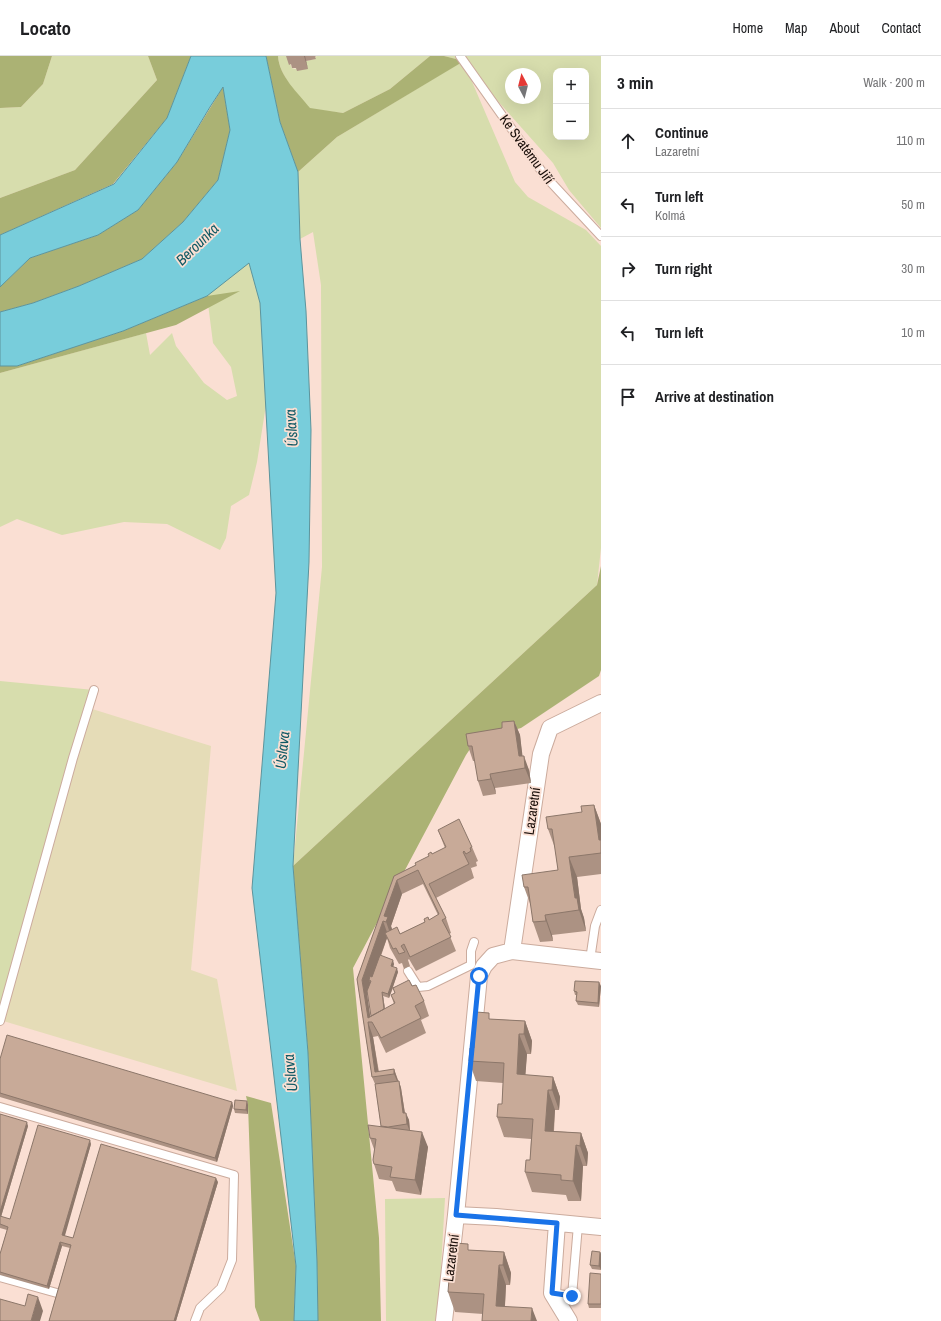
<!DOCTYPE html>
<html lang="en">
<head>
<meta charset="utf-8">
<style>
	:root { --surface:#fff; --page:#f2f2f2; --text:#202124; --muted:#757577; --line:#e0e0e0 }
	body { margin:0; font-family:"Archivo Narrow",sans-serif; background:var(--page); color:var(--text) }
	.controls { position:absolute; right:12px; top:12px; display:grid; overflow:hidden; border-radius:8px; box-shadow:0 4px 16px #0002 }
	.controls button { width:36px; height:36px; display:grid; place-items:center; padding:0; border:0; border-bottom:1px solid var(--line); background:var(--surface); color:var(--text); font:20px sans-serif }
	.compass { position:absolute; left:505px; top:12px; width:36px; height:36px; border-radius:50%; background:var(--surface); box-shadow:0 4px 16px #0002; rotate:353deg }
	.stop { position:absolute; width:12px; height:12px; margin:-9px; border:3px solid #1a73e8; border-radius:50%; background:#fff }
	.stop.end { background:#1a73e8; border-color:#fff; box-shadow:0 1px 4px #0008 }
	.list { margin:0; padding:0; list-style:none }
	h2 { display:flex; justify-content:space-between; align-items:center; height:52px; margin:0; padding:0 16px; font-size:17px }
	h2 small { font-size:13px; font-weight:400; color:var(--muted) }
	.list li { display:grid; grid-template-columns:26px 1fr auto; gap:12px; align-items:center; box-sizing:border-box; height:64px; padding:0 16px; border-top:1px solid var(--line) }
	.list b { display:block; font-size:15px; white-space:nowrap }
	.list p { margin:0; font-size:13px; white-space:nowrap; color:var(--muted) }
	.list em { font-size:13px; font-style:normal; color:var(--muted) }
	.icon { flex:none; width:22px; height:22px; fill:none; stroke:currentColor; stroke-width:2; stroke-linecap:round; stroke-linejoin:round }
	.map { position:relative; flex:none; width:601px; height:1265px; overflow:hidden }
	header { display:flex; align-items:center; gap:24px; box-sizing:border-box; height:56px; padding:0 20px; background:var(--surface); border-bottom:1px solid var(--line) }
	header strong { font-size:19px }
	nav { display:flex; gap:22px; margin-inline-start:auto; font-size:14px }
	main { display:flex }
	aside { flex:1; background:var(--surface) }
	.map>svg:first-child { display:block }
</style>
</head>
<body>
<header>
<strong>Locato</strong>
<nav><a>Home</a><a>Map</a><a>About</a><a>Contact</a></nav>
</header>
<main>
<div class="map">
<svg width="601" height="1265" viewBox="0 0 601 1265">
	<rect width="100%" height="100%" fill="#fadfd3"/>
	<path fill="#d7ddad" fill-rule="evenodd" d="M52,0H148L157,24L75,114L0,142V52L21,51L43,28Z
		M278,0H287L292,12L295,13L306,5L315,3V1L317,0H430L390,33L343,57L309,53C298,38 279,20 278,0Z
		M444,0H601V172L569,134L553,107L464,7L515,126L528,141L586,174L601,190V492L597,529L293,810L322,511L321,229L313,176L300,183L298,116L337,81L463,5ZM556,15H586V81H556ZM511,18H535V42H511Z
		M249,206L260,247L266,349L257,406L249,439L231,450L226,482L220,494L167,468L124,466L62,479L17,463L0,471V317L146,277L150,299L172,277L176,290L204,327L227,344L237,340L231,311L213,287L207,240Z
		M0,625L94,634L0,964Z
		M445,1142L438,1265H386L385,1143Z"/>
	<path fill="#abb274" d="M0,0H52L43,28L21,51L0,52Z
		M148,0H191L167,62L113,128L0,179V142L75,114L157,24Z
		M266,0H278C279,20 298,37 310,52L343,57L390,33L430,0H444L464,5L337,81L298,116L280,66Z
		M223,31L230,74L218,124L183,166L142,203L79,230L33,247L0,256V231L30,202L98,179L138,154L177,106Z
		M240,235L176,269L0,317V310H17L123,275L207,240Z
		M601,510V614L599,620L521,672L476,684L466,699L353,912L379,1182L381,1265H318L317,1206L308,997L293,810L597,529Z
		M246,1040L271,1047L296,1210L294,1265H260L255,1251L248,1049Z"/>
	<path fill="#e5dcb7" d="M89,652L211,690L191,914L217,923L237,1035L0,964Z"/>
	<path fill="#78cddb" stroke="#5c949c" d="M191,0H266L280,66L298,116L300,183L306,255L311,374L309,506L293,810L308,997L317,1206L318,1265H294L296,1210L252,832L276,537L260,247L249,207L207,240L123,275L17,310H0V256L33,247L79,230L142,203L183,166L218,124L230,74L223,31L210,51L177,106L138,154L98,179L30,202L0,231V179L114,128L167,62Z"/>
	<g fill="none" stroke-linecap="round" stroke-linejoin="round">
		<g stroke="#cbab9d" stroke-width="10">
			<path id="lane" d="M460,0L545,120L601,180
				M590,904L595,870L601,854
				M408,915L418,931L428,930L471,909V895L474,886
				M0,965L73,702L94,634
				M0,1051L234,1119L232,1204L221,1232L200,1252L195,1265
				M0,1221L64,1239
				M552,1237L572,1240L578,1169"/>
		</g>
		<g stroke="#cbab9d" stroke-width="18">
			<path id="street" d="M512,895L541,698L550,672L601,647
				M456,1159L496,1161L601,1171
				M557,1167L552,1237L569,1265
				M444,1265L456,1159L479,920L484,910L493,900L512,895L601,905"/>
		</g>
		<use href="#lane" stroke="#fff" stroke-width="8"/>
		<use href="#street" stroke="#fff" stroke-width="16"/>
	</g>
	<path fill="#ac9283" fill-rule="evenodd" d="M286,0H316L315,1L316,3L306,5L308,13L297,15L296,12H292L291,8L289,9Z
		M514,665L520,679L522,700L529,714L531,727L495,732L496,738L483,740L478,725L475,705H473L468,690L502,672Z
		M594,749L601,768V818L577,821L581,853L584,862L586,875L552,879L553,885L540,886L533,866L531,850L524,831L558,814L555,792L548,773L582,756Z
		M438,774L472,791L478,805L476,806L477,810L471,812L470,809L474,822L436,842L446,862L451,877L449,878L456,895L416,915L409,903L408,904L410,910L404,913L402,907L399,908L390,892L387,882L381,900L394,908L393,911L398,916L393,931L412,930L424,945L429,960L421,964L426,977L386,997L378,980L373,981L379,1016L394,1013L401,1032L405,1057L409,1064L410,1075L428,1091L421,1139L396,1135L392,1125L379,1123L374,1108V1093L370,1082L381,1070L375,1028L372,1021L357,923L394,820L416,809L432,798L445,792ZM423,828L438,859L429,864L424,863L425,866L400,878L392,874L391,870L402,838ZM393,932L395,937L391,939L394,948L385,953L383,940L389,942ZM368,936L371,960H370L367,938Z
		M601,930L599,951L578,949L576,945L577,939H575L574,935Z
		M491,963L525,965L532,985L531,998H527L525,1019L553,1021L560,1041L559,1054H555L554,1075L581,1077L588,1097L587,1110H583L581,1145H568L566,1139L532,1136L525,1116L530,1104L531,1083L504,1081L497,1061L502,1048L503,1027L476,1025L469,1005Z
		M0,1003L232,1046L233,1050L217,1106L0,1041Z
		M247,1045L248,1049V1058L235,1057L234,1053Z
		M0,1058L28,1070L1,1161L10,1163L91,1088L64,1180L73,1182L218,1126L176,1265H49L70,1192L62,1190L49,1233L0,1219V1198L7,1174L0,1172Z
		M470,1194L504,1196L511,1217L510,1229H506L505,1250L537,1265H482L483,1258L455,1256L448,1236L453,1223Z
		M600,1196L601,1198V1214L592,1213L590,1209Z
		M601,1218V1252H589L588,1248Z"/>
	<path fill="#8c776a" d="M304,0H305L308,13Z
		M514,665L520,679L524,712L519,700Z
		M524,700L529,714L531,727L525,712Z
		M490,718L495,732L496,738L491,723Z
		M594,749L601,768V789L599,784Z
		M569,801L577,821L581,853L584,862L586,875L575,842Z
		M397,824L402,838L391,870L393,876L391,880L384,860Z
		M545,859L552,879L553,885L546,865Z
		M383,865L388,879L385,877L387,882L371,926V925L369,924L371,928L367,938L371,966L368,962L362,924Z
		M393,904L394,908L392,914L391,910Z
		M397,912L398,916L389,942L388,938Z
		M599,926L601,930L599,951L598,947Z
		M382,936L383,940L387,966L386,962Z
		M525,965L532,985L531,998L524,978Z
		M368,966L373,981L379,1020L375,1016Z
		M519,978L527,998L524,1039L517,1018Z
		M394,1013L399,1028L400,1032L394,1018Z
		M553,1021L560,1041L559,1054L552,1034Z
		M399,1025L401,1032L406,1065L403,1057Z
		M548,1034L555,1054L552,1095L545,1075Z
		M247,1045L248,1049V1058L246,1054Z
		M232,1046L233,1050L217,1106L215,1102Z
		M406,1057L409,1064L410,1076L407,1068Z
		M27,1066L28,1070L0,1164V1156Z
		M422,1076L428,1091L421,1139L415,1124Z
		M581,1077L588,1097L587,1110L580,1090Z
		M90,1084L91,1088L64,1183L62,1179Z
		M576,1089L583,1110L581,1145L573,1125Z
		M216,1122L218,1126L176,1265H174Z
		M60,1186L62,1190L49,1233L47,1230Z
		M504,1196L511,1217L510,1229L503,1209Z
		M600,1196L601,1198V1214L599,1210Z
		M499,1209L506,1229L504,1265L496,1250Z
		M38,1241L43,1255L40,1265H31Z
		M532,1252L537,1265H531Z"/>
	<path fill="#c8aa98" stroke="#8c776a" d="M514,665L519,700H524L525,712L490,718L491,723L478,725L472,690H468L466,678L502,672V666Z
		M594,749L599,784H601V797L569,801L575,842H577L579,854L545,859L546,865L533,866L528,831H524L522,819L558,814L552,773H548L546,761L582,756L581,750Z
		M459,763L472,791L470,792L471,795L466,798L464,795L463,796L469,808L429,828L446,862L442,864L451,881L410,901L404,888L401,890L405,896L399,898L396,892L393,893L385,877L397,871L400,878L425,866L424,863L428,861L429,864L439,858L418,814L397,824L384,860L388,861L386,866L383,865L362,924L368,962L395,947L391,939L395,937L393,932L409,924L412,930L416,929L424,945L415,950L421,962L381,982L372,966H368L375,1016L394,1013V1018L372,1021L357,923L394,820L416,809L415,807L429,800L428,798L431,796L432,798L446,791L438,774Z
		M380,899L393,904L391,910L397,912L388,938L382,936L384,953L371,960L367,935L371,925L369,924L370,920L372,921Z
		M575,925L599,926L598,947L576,945L577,936L574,935Z
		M476,956L489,957V963L525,965L524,978H519L517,1018L553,1021L552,1034H548L545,1075L581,1077L580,1090L576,1089L573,1125L561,1124V1119L525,1116L526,1104H530L533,1063L497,1061L498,1048H502L504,1007L469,1005L470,992H474Z
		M7,979L232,1046L215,1102L0,1037V1003Z
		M399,1025L403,1057H406L407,1068L388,1071L381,1070L375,1028Z
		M235,1044L247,1045L246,1054L234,1053Z
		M0,1058L27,1066L0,1156Z
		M38,1069L90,1084L62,1179L73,1182L101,1088L216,1122L174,1265H49L71,1189L60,1186L47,1230L0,1216V1198L8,1171L0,1168V1160L10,1163Z
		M368,1069L422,1076L415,1124L390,1121L392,1111L374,1108L373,1104L376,1083L370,1082Z
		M455,1187L468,1188V1194L504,1196L503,1209H499L496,1250L532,1252L531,1265H482L484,1238L448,1236L449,1223H453Z
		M592,1195L600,1196L599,1210L590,1209Z
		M590,1217L601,1218V1248H588Z
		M28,1238L38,1241L31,1265H0V1243L25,1250Z"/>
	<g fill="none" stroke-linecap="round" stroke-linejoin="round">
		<path stroke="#1a73e8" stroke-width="5" d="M479,920L456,1159L557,1167L552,1237L572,1240"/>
	</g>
	<g text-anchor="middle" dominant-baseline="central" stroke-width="3.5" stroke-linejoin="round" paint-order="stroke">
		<g font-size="14" fill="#190e09" stroke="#fadfd3">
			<text transform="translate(527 93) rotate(54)">Ke Svatému Jiří</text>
			<text transform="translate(532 755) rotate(-82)">Lazaretní</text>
			<text transform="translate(451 1202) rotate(-83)">Lazaretní</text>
		</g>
		<g font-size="15" font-style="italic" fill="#125a65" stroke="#fadfd3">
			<text transform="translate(197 188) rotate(-44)">Berounka</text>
			<text transform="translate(291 372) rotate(-94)">Úslava</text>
			<text transform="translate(282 694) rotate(-84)">Úslava</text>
			<text transform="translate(290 1017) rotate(-96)">Úslava</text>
		</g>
	</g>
</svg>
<div class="controls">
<button>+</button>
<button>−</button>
</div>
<svg class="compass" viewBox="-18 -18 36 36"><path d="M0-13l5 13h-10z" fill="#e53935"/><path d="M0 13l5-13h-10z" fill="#757577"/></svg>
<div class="stop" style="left:479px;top:920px"></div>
<div class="stop end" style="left:572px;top:1240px"></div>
</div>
<aside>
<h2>3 min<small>Walk · 200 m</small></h2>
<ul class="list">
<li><svg class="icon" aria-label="ahead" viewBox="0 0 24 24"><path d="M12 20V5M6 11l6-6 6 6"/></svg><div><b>Continue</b><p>Lazaretní</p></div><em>110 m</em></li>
<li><svg class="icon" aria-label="left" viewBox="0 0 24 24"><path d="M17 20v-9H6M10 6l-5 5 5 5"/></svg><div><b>Turn left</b><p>Kolmá</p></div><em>50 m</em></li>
<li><svg class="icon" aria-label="right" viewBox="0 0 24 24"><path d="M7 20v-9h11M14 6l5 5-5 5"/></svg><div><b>Turn right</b></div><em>30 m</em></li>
<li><svg class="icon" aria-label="left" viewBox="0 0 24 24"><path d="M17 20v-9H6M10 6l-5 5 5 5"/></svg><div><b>Turn left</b></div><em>10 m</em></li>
<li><svg class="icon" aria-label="arrive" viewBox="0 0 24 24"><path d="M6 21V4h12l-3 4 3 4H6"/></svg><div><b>Arrive at destination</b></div></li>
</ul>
</aside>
</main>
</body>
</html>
